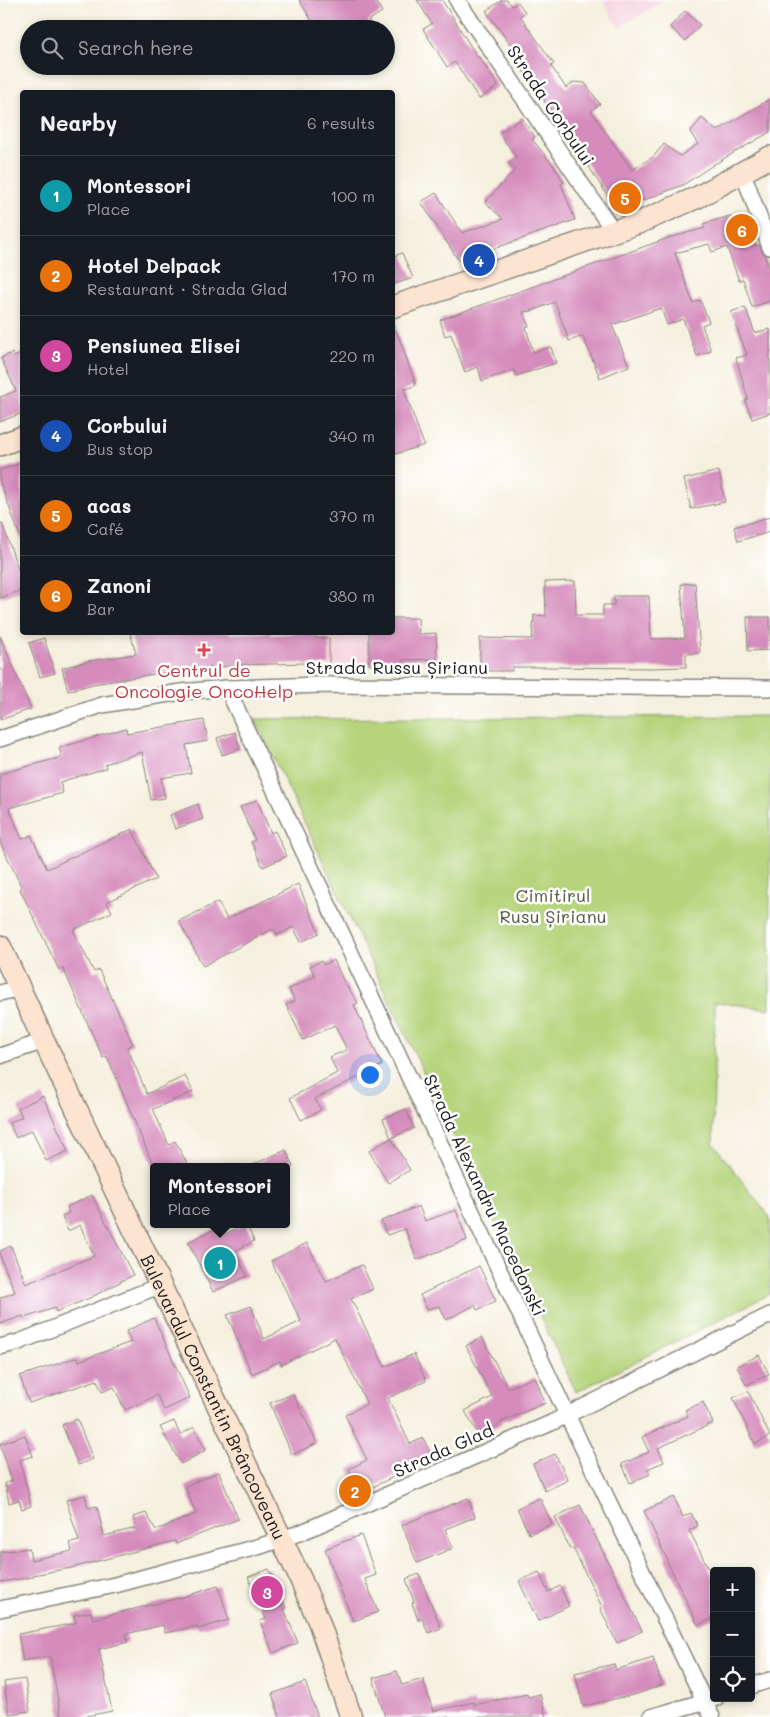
<!DOCTYPE html>
<html lang="en">
<head>
<meta charset="utf-8">
<style>
	:root { --surface:#171b24; --page:#20242c; --text:#f1f3f6; --muted:#9ea1a6; --line:#363941; --accent:#2563eb }
	body { margin:0; font-family:Mali,sans-serif; background:var(--page); color:var(--text) }
	.controls { position:absolute; right:15px; bottom:15px; display:grid; overflow:hidden; border-radius:5px; box-shadow:0 2px 8px #0003 }
	.controls button { width:45px; height:45px; display:grid; place-items:center; padding:0; border:0; border-bottom:1px solid var(--line); background:var(--surface); color:var(--text); font:25px sans-serif }
	.you { position:absolute; left:369px; top:1074px; width:18px; height:18px; margin:-12px; border:4px solid #fff; border-radius:50%; background:#1a73e8; box-shadow:0 0 0 8px #1a73e833 }
	.badge { display:grid; place-items:center; width:32px; height:32px; border-radius:50%; background:var(--accent); color:#fff; font-size:16px; font-weight:700 }
	.pin { position:absolute; translate:-50% -50%; border:2px solid #fff; box-shadow:0 1px 5px #0006 }
	.popup { position:absolute; left:150px; top:1163px; width:140px; height:65px; box-sizing:border-box; display:grid; place-content:center; border-radius:5px; background:var(--surface); filter:drop-shadow(0 1px 4px #0005); font-size:16px; white-space:nowrap; color:var(--muted) }
	.popup b { font-size:19px; color:var(--text) }
	.popup::after { content:''; position:absolute; left:50%; top:100%; margin-left:-10px; border:10px solid transparent; border-top-color:var(--surface) }
	.list { margin:0; padding:0; list-style:none }
	h2 { display:flex; justify-content:space-between; align-items:center; height:65px; margin:0; padding:0 20px; font-size:21px }
	h2 small { font-size:16px; font-weight:400; color:var(--muted) }
	.list li { display:grid; grid-template-columns:32px 1fr auto; gap:15px; align-items:center; box-sizing:border-box; height:80px; padding:0 20px; border-top:1px solid var(--line) }
	.list b { display:block; font-size:19px; white-space:nowrap }
	.list p { margin:0; font-size:16px; white-space:nowrap; color:var(--muted) }
	.list em { font-size:16px; font-style:normal; color:var(--muted) }
	.icon { flex:none; width:28px; height:28px; fill:none; stroke:currentColor; stroke-width:2; stroke-linecap:round; stroke-linejoin:round }
	.map { position:relative; flex:none; width:770px; height:1717px; overflow:hidden }
	.search { position:absolute; background:var(--surface); box-shadow:0 2px 8px #0003; left:20px; top:20px; width:375px; height:55px; display:flex; align-items:center; gap:12px; box-sizing:border-box; padding:0 18px; border-radius:28px; color:var(--muted); font-size:19px }
	.panel { position:absolute; background:var(--surface); box-shadow:0 2px 8px #0003; left:20px; top:90px; width:375px; height:545px; border-radius:5px }
	.map>svg:first-child { display:block }
</style>
</head>
<body>
<div class="map">
<svg width="770" height="1717" viewBox="0 0 770 1717">
	<rect width="100%" height="100%" fill="#fff"/>
	<filter id="ink" filterUnits="userSpaceOnUse"><feTurbulence type="fractalNoise" baseFrequency=".02" numOctaves="2"/><feDisplacementMap in="SourceGraphic" scale="10" xChannelSelector="R" yChannelSelector="G"/><feConvolveMatrix kernelMatrix="1 2 1 2 8 2 1 2 1" color-interpolation-filters="sRGB"/></filter>
	<filter id="wash" filterUnits="userSpaceOnUse"><feTurbulence type="fractalNoise" baseFrequency=".0096" numOctaves="4" result="noise"/><feDisplacementMap in="SourceGraphic" scale="20" xChannelSelector="R" yChannelSelector="G"/><feGaussianBlur stdDeviation="1.12" result="paint"/><feColorMatrix in="noise" values="0 0 0 0 0 0 0 0 0 0 0 0 0 0 0 0 0 1.4 0 .05"/><feComposite in="paint" operator="in"/></filter>
	<g filter="url(#wash)">
		<rect width="100%" height="100%" fill="#f5efdd"/>
		<path fill="#f5cfda" d="M602,0H664L619,28Z
			M329,633H369V665H329Z"/>
		<path fill="#b5d47c" stroke="#68784c" d="M770,716V1009L715,1002L713,1143L770,1218V1294L576,1392L255,719Z"/>
		<g id="blocks">
			<path fill="#d58bbc" d="M299,0H375L382,12L368,21L372,29H317Z
				M417,0H442L478,58L479,57L498,86L479,99L455,62L447,67L423,29L432,24Z
				M502,0H507L512,6L518,2L525,12L520,16L554,64L551,66L566,88L574,82L585,83L600,104L591,111L632,170L653,157L664,144L680,156L698,144L690,132L702,118L717,131L770,99V132L713,165L683,185L623,208L614,206L565,129L509,51L513,48L486,11Z
				M685,11L700,25L685,41L670,27Z
				M522,118L535,137L532,139L553,165L564,182L561,184L575,220L459,261L421,202L436,193L462,233L503,219L485,202L515,170L509,163L516,157L499,133Z
				M730,216L731,219L744,218L748,220L756,246L759,245L764,254L770,271V301L752,307L743,279L739,281L727,247L712,252L709,244L675,253L693,303L700,300L709,322L702,325L711,351L697,356L683,319L667,325L661,308L612,325L629,366L600,378L583,336L569,341L555,302L531,311L523,312L529,326L526,327L533,352L551,347L556,363L516,376L514,370L482,381L478,367L465,372L451,334L445,336L440,320L668,238L705,228L703,224Z
				M402,253L413,278L392,285V257Z
				M745,307L755,333L770,329V413L752,419L745,400L748,399L736,358L747,355L731,312Z
				M392,324H394L416,385L404,390L424,445L392,455Z
				M12,353L14,357L22,353V413L0,422V397L16,391L1,358Z
				M22,463V539H21L0,482V470Z
				M719,471L725,502L691,509L684,479Z
				M770,517V532L738,541L734,527Z
				M0,523H2L22,580V590L0,598Z
				M575,581L576,615H603V605H614V596H649L651,639L685,638L681,584L695,583L700,653L686,654V667L652,668L547,667H512V671H480V638L532,639L534,615L546,616L545,582Z
				M747,617H770V650L748,651Z
				M392,618H418L419,634L436,633L437,659L402,660L403,664L369,665V632H392Z
				M130,632H230V634L271,632V635L316,632V638H329V665H304V663L241,665L173,671L93,684L68,691L62,668L88,661L136,654Z
				M0,636L31,709L0,720Z
				M44,638L55,673L40,677L29,643Z
				M204,720L208,741L186,745L191,773L161,778L165,798L151,800L142,752L105,764L106,768L60,782L63,793L9,808L22,839L31,835L47,869L132,829L156,879L107,902L112,912L73,930L94,972L99,970L133,1044L127,1047L147,1094L185,1076L193,1092L153,1109L169,1145L175,1141L189,1167H154L107,1056L103,1058L63,968L59,970L40,931L20,889L22,888L0,842V774L62,757L59,748L126,728L127,733Z
				M235,732L240,749L222,755L217,738Z
				M257,800L271,833L275,831L287,856L263,867L251,842L255,840L240,807Z
				M198,804L203,819L175,829L170,815Z
				M298,884L319,933L301,942L293,927L278,935L273,929L203,966L179,921L218,902L227,919Z
				M334,960L343,980L358,1003L354,1005L382,1065L315,1099L321,1110L301,1120L290,1098L337,1073L330,1057L347,1050L335,1025L303,1040L286,1005L295,1001L289,989L315,976L310,966L321,961L324,965Z
				M43,1096L68,1151L46,1161L32,1130L16,1138L9,1123L22,1117L18,1108Z
				M406,1109L414,1128L391,1138L383,1119Z
				M391,1138L410,1170L388,1183L369,1151Z
				M286,1150L293,1167H248Z
				M92,1195L133,1275L92,1297L56,1312L55,1308L24,1318L23,1316L0,1324V1298L15,1292L0,1256V1251L11,1246L26,1284L94,1256L80,1225L68,1231L62,1217L69,1213L67,1207Z
				M419,1206L425,1221L456,1210L467,1240L417,1260L405,1229L387,1235L381,1221Z
				M246,1224L254,1241L235,1251L247,1276L213,1292L188,1242L221,1226L225,1234Z
				M307,1243L326,1281L362,1265L373,1289L351,1299L385,1367L414,1354L426,1381L388,1398L410,1444L423,1438L433,1458L360,1493L349,1469L367,1460L345,1415L367,1404L335,1338L281,1365L280,1361L252,1374L227,1315L251,1306L264,1339L301,1321L271,1261Z
				M479,1266L496,1301L477,1310L475,1305L446,1320L440,1306L427,1309L420,1295Z
				M154,1318L190,1398L164,1410L157,1395L125,1410L114,1387L102,1392L97,1380L29,1403L20,1376L78,1357L79,1361L131,1342L126,1331Z
				M482,1337L508,1388L535,1377L545,1403L501,1422L502,1423L479,1436L465,1411L492,1397L466,1346Z
				M759,1355L769,1374L746,1385L737,1366Z
				M748,1391L770,1436L755,1444L733,1398Z
				M293,1394L317,1443L292,1455L270,1403Z
				M703,1402L713,1423L658,1448L664,1462L647,1469L650,1474L630,1483L622,1464L649,1452L642,1437L688,1416L685,1410Z
				M77,1419L93,1459L78,1465L62,1425Z
				M174,1421L180,1435L194,1427L206,1450L181,1464L160,1427Z
				M25,1435L33,1456L20,1460L31,1506L22,1509L19,1500L9,1503L5,1483L12,1481L0,1444Z
				M555,1454L568,1480L545,1491L533,1464Z
				M219,1472L238,1519L176,1544L175,1541L71,1568L33,1575V1577L0,1582V1552L29,1548L31,1560L72,1551L70,1543L79,1541L66,1500L85,1495L88,1508L97,1506L104,1536L136,1528L133,1517L146,1513L156,1530L196,1514L185,1486Z
				M674,1497L683,1517L691,1513L698,1526L689,1530L714,1579V1618L698,1625L666,1559H667L644,1511Z
				M468,1498L475,1517L445,1529L453,1548L417,1563L402,1525Z
				M540,1498L552,1524L529,1534L517,1508Z
				M580,1505L642,1631L617,1643L600,1608L602,1607L573,1548L570,1549L555,1517Z
				M361,1535L376,1575L365,1579L378,1612L353,1621L325,1549Z
				M269,1569L286,1608L284,1609L298,1643L273,1653L260,1621L266,1619L248,1577Z
				M539,1572L548,1592L560,1586L569,1606L538,1621L519,1581Z
				M419,1574L441,1628L428,1633L422,1618L418,1620L412,1603L414,1602L406,1579Z
				M218,1586L229,1620L198,1629L197,1626L165,1633L163,1625L126,1634L128,1642L99,1649L112,1711L81,1717H61L50,1656L23,1661L18,1634L76,1623L74,1615L91,1612L93,1619L183,1597Z
				M653,1658L662,1685L637,1694L583,1706L575,1673L614,1664L616,1670Z
				M397,1671L402,1685L423,1679L433,1711L474,1702V1705L527,1694L528,1697L540,1694L546,1717H385L373,1678Z
				M25,1679L30,1711L9,1714L4,1682Z
				M305,1682L318,1717H280L272,1694Z"/>
		</g>
	</g>
	<g filter="url(#ink)">
		<use href="#blocks" fill-opacity="0" stroke="#88867c" stroke-width="1"/>
		<g fill="none" stroke-linecap="round" stroke-linejoin="round">
			<g stroke="#88867c" stroke-width="18">
				<path id="street" d="M457,0L614,232
					M743,173L770,247
					M227,688L567,1415L712,1717
					M0,739L102,705L181,692L227,688L323,685L770,688
					M0,993L19,988
					M0,1056L44,1041
					M0,1347L19,1342L161,1285
					M0,1609L115,1585L261,1546L302,1532L551,1423L770,1315
					M751,1686L770,1680
					M651,1717L716,1698"/>
			</g>
			<g stroke="#88867c" stroke-width="24">
				<g id="secondary">
					<path d="M392,307L638,223L698,197L770,157"/>
					<path d="M0,445L22,437"/>
					<path id="s1" d="M0,946L44,1041L301,1580L319,1622L351,1717"/>
				</g>
			</g>
			<use href="#street" stroke="#fff" stroke-width="15"/>
			<use href="#secondary" stroke="#fde4d1" stroke-width="21"/>
		</g>
	</g>
	<path fill="#e0444e" stroke="#fff" stroke-width="2" d="M201.5 642.5h5v5h5v5h-5v5h-5v-5h-5v-5h5z"/>
	<g text-anchor="middle" dominant-baseline="central" stroke-width="5" stroke-linejoin="round" paint-order="stroke">
		<g font-size="18" fill="#1c1c1c" stroke="#fff">
			<text transform="translate(551 105) rotate(56)">Strada Corbului</text>
			<text x="397" y="667">Strada Russu Șirianu</text>
			<text transform="translate(485 1195) rotate(65)">Strada Alexandru Macedonski</text>
			<text stroke="none"><textPath href="#s1" startOffset="499">Bulevardul Constantin Brâncoveanu</textPath></text>
			<text transform="translate(443 1450) rotate(-24)">Strada Glad</text>
		</g>
		<g font-size="18" fill="#be3a42" stroke="#fff">
			<text x="204" y="670">Centrul de<tspan x="204" dy="21">Oncologie OncoHelp</tspan></text>
		</g>
		<g font-size="18" fill="#525c3e" stroke="#fff">
			<text x="553" y="895">Cimitirul<tspan x="553" dy="21">Rusu Șirianu</tspan></text>
		</g>
	</g>
</svg>
<div class="controls">
<button>+</button>
<button>−</button>
<button><svg class="icon" aria-label="locate" viewBox="0 0 24 24"><circle cx="12" cy="12" r="6"/><path d="M12 2v4M12 18v4M2 12h4M18 12h4"/></svg></button>
</div>
<div class="you"></div>
<div class="pin badge" style="left:220px;top:1263px;background:#0f9aa8">1</div>
<div class="popup"><b>Montessori</b>Place</div>
<div class="pin badge" style="left:355px;top:1491px;background:#e8710a">2</div>
<div class="pin badge" style="left:267px;top:1592px;background:#d1479c">3</div>
<div class="pin badge" style="left:479px;top:260px;background:#1a4fb4">4</div>
<div class="pin badge" style="left:625px;top:198px;background:#e8710a">5</div>
<div class="pin badge" style="left:742px;top:230px;background:#e8710a">6</div>
<div class="search"><svg class="icon" aria-label="search" viewBox="0 0 24 24"><circle cx="10" cy="10" r="6"/><path d="M15 15l6 6"/></svg>Search here</div>
<section class="panel">
<h2>Nearby<small>6 results</small></h2>
<ul class="list">
<li><span class="badge" style="background:#0f9aa8">1</span><div><b>Montessori</b><p>Place</p></div><em>100 m</em></li>
<li><span class="badge" style="background:#e8710a">2</span><div><b>Hotel Delpack</b><p>Restaurant · Strada Glad</p></div><em>170 m</em></li>
<li><span class="badge" style="background:#d1479c">3</span><div><b>Pensiunea Elisei</b><p>Hotel</p></div><em>220 m</em></li>
<li><span class="badge" style="background:#1a4fb4">4</span><div><b>Corbului</b><p>Bus stop</p></div><em>340 m</em></li>
<li><span class="badge" style="background:#e8710a">5</span><div><b>acas</b><p>Café</p></div><em>370 m</em></li>
<li><span class="badge" style="background:#e8710a">6</span><div><b>Zanoni</b><p>Bar</p></div><em>380 m</em></li>
</ul>
</section>
</div>
</body>
</html>
